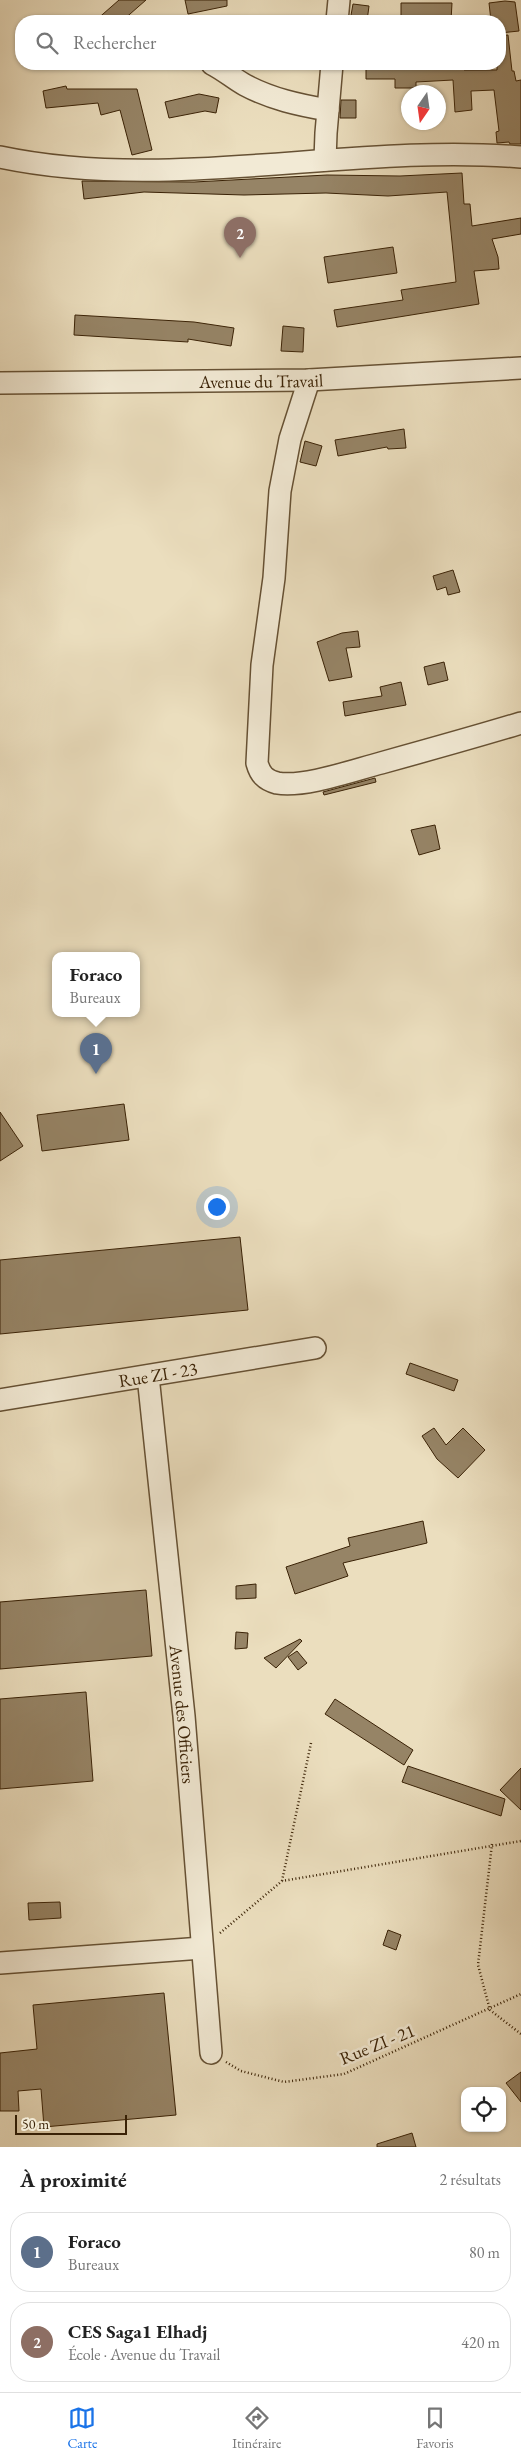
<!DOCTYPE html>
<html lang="fr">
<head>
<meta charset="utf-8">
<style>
	:root { --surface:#fff; --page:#f6f6f6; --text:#222; --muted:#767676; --line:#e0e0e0; --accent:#1a73e8 }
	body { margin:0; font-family:"EB Garamond",serif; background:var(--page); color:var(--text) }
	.controls { position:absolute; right:15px; bottom:15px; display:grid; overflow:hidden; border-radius:10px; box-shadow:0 1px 4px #0004 }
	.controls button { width:45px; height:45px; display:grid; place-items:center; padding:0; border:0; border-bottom:1px solid var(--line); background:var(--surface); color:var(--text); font:25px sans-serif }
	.compass { position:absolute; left:401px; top:85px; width:45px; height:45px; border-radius:50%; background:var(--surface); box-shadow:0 1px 4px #0004; rotate:193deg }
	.scale { position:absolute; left:15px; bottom:12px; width:112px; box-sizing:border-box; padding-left:5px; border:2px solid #3a2206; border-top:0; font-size:14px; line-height:18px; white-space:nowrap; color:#3a2206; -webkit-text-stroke:4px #f2ead5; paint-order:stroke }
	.you { position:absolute; left:216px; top:1206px; width:18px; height:18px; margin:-12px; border:4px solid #fff; border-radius:50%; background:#1a73e8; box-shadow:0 0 0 8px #1a73e833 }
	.badge { display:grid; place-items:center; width:32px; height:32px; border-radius:50%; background:var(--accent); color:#fff; font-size:16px; font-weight:700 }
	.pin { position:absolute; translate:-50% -41px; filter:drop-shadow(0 1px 2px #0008) }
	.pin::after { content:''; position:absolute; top:26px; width:18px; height:15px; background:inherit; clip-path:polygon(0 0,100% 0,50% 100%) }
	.popup { position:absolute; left:52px; top:952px; width:88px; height:65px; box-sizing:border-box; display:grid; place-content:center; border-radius:10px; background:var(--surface); filter:drop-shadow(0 1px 4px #0005); font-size:16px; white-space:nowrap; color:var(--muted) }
	.popup b { font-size:19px; color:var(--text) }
	.popup::after { content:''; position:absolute; left:50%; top:100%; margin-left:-10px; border:10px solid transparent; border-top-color:var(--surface) }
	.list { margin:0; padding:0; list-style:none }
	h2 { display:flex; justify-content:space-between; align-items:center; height:65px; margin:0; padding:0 20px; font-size:21px }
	h2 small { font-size:16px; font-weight:400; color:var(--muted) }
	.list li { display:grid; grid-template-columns:32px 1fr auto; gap:15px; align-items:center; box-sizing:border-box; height:80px; margin:0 10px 10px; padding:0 10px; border:1px solid var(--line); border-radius:20px }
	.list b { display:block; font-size:19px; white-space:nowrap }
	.list p { margin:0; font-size:16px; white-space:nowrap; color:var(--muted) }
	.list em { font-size:16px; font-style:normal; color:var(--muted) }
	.icon { flex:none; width:28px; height:28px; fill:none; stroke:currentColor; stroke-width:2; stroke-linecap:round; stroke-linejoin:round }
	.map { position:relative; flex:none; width:521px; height:2147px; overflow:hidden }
	.search { position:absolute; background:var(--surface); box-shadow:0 1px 4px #0004; left:15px; right:15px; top:15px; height:55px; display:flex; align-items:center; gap:12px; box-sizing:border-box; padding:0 18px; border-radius:20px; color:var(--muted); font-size:19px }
	.sheet { height:245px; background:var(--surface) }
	nav { display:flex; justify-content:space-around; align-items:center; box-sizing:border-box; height:70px; border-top:1px solid var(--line); background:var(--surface); font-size:14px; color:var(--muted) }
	nav a { display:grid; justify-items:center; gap:2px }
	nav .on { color:var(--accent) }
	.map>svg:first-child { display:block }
</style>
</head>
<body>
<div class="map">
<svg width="521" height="2147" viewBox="0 0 521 2147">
	<rect width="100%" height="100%" fill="#ebdebe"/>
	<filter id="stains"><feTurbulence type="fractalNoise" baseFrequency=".004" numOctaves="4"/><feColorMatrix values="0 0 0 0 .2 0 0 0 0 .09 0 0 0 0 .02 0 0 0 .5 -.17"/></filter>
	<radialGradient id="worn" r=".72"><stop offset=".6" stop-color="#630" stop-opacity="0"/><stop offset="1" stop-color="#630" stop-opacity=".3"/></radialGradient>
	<path fill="#968466" stroke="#3a2206" d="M119,0H146L122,21H95Z
		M185,0H227V6L188,14Z
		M505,1L515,2L519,31L500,33V21H491L489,3Z
		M401,3H452L451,21H401Z
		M353,4L369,6L367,21H350Z
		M508,35L512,71H514L516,81L521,80V144H510L509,142L497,143L496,132L499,131L494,90L471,91L472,110L455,112L453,80L416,82V88H395V79H366V64H464V70H497V64H500V36Z
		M66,86L67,89H137L152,150L132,155L120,110L101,115L98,103L46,108L43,91Z
		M199,94L219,98L216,113L205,111L169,118L165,102Z
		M341,100H356V118H340Z
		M462,173L464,204H470L472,226L521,218V234L492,239L498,257L499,269L474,271L479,304L337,327L334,310L403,300L401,290L456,282L447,192L388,196L326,193L244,195L144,192L84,199L82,181L194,182L327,175L400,176Z
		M393,247L397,273L328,283L324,257Z
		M75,315L194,322L234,328L231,346L188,339V342L74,335Z
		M283,326L304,328L303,352L281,351Z
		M404,429L406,448L388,449L387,447L338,456L335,440Z
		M305,441L322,446L316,466L300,462Z
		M453,570L460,592L448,595L446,587L437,590L433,576Z
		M358,631L360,647L346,648L352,677L329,681L317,642L342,633Z
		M444,662L448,680L428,685L424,667Z
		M401,682L406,705L345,716L343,702L382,696L380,687Z
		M375,778L376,782L324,795L323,792Z
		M435,825L440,849L419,855L411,830Z
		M124,1104L129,1140L42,1151L37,1115Z
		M0,1112L23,1146L0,1161Z
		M240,1237L248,1310L0,1334V1260Z
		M410,1363L458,1380L454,1391L406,1374Z
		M434,1428L446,1445L463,1428L485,1450L458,1478L437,1459L422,1436Z
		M423,1521L427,1543L343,1563L348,1576L295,1594L286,1567L350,1546L348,1538Z
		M256,1584V1598L236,1599V1586Z
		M146,1590L152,1656L0,1669V1602Z
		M236,1632L248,1633L247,1648L235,1649Z
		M300,1639L302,1641L276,1668L264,1658Z
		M297,1651L307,1663L298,1670L288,1657Z
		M86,1692L93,1781L0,1789V1699Z
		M335,1699L413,1750L404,1765L325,1714Z
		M408,1766L505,1799L501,1816L402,1782Z
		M521,1768V1810L500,1790Z
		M60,1902L61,1918L29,1920L28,1903Z
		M388,1930L401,1935L396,1950L383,1945Z
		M164,1993L176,2115L44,2127L41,2089L18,2091L19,2111H0V2053L37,2049L33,2005Z
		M521,2072V2102L506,2083Z
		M412,2133L416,2147H377V2144Z"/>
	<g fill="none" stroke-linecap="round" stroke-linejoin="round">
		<g stroke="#665134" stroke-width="24">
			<g id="minor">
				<path d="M337,21L339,0"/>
				<path d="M212,64C224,70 234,79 245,85C271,99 299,105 328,110"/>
				<path d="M0,157C170,193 349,143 521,157"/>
				<path d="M325,160L326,133L332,64"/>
				<path d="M309,380L290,439L280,491L274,578L262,665L257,763C260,774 265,780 277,783C304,788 354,770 381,763C428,750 475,737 521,723"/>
				<path id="s1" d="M0,383L309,380L521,368"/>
				<path id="s2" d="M148,1376L184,1716L211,2053"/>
				<path id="s3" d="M0,1400L315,1348"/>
				<path d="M0,1963L202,1948"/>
			</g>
		</g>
		<path stroke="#3a2206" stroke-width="2.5" stroke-dasharray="1 2.5" stroke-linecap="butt" d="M492,1844L478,1965L490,2010L521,2034
			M282,1881L311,1743
			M220,1933L282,1881L521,1841
			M226,2062L241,2071L284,2082L344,2074L521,1994"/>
		<use href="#minor" stroke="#f2ead5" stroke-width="21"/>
	</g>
	<g text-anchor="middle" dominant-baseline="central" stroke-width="5" stroke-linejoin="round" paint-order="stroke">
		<g font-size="18" fill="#3a2206" stroke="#f2ead5">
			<text stroke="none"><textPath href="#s1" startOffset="261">Avenue du Travail</textPath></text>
			<text stroke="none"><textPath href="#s3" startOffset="160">Rue ZI - 23</textPath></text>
			<text stroke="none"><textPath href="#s2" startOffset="340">Avenue des Officiers</textPath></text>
			<text transform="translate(377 2044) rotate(-22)">Rue ZI - 21</text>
		</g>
	</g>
	<rect width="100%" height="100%" filter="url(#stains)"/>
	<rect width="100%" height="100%" fill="url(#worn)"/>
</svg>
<div class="controls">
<button><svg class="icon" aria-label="locate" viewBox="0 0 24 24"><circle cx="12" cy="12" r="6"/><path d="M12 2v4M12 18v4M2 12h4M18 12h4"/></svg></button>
</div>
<svg class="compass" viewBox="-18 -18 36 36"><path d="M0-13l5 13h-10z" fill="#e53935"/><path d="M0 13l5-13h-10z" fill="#767676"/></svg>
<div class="scale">50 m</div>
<div class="you"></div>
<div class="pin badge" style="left:96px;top:1074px;background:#5c6f8a">1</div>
<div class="popup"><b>Foraco</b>Bureaux</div>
<div class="pin badge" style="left:240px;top:258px;background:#8d6e63">2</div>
<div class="search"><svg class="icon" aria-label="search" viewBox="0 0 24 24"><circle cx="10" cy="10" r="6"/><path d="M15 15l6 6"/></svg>Rechercher</div>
</div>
<section class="sheet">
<h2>À proximité<small>2 résultats</small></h2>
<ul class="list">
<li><span class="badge" style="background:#5c6f8a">1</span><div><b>Foraco</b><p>Bureaux</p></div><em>80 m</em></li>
<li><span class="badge" style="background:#8d6e63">2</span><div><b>CES Saga1 Elhadj</b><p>École · Avenue du Travail</p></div><em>420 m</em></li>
</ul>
</section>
<nav>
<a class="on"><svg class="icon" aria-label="map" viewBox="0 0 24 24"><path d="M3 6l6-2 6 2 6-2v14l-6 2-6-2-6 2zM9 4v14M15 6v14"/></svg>Carte</a>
<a><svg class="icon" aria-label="directions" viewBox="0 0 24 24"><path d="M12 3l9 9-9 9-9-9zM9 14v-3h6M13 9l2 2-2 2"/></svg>Itinéraire</a>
<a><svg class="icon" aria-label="saved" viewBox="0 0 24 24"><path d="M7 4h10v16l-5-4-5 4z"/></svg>Favoris</a>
</nav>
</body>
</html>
